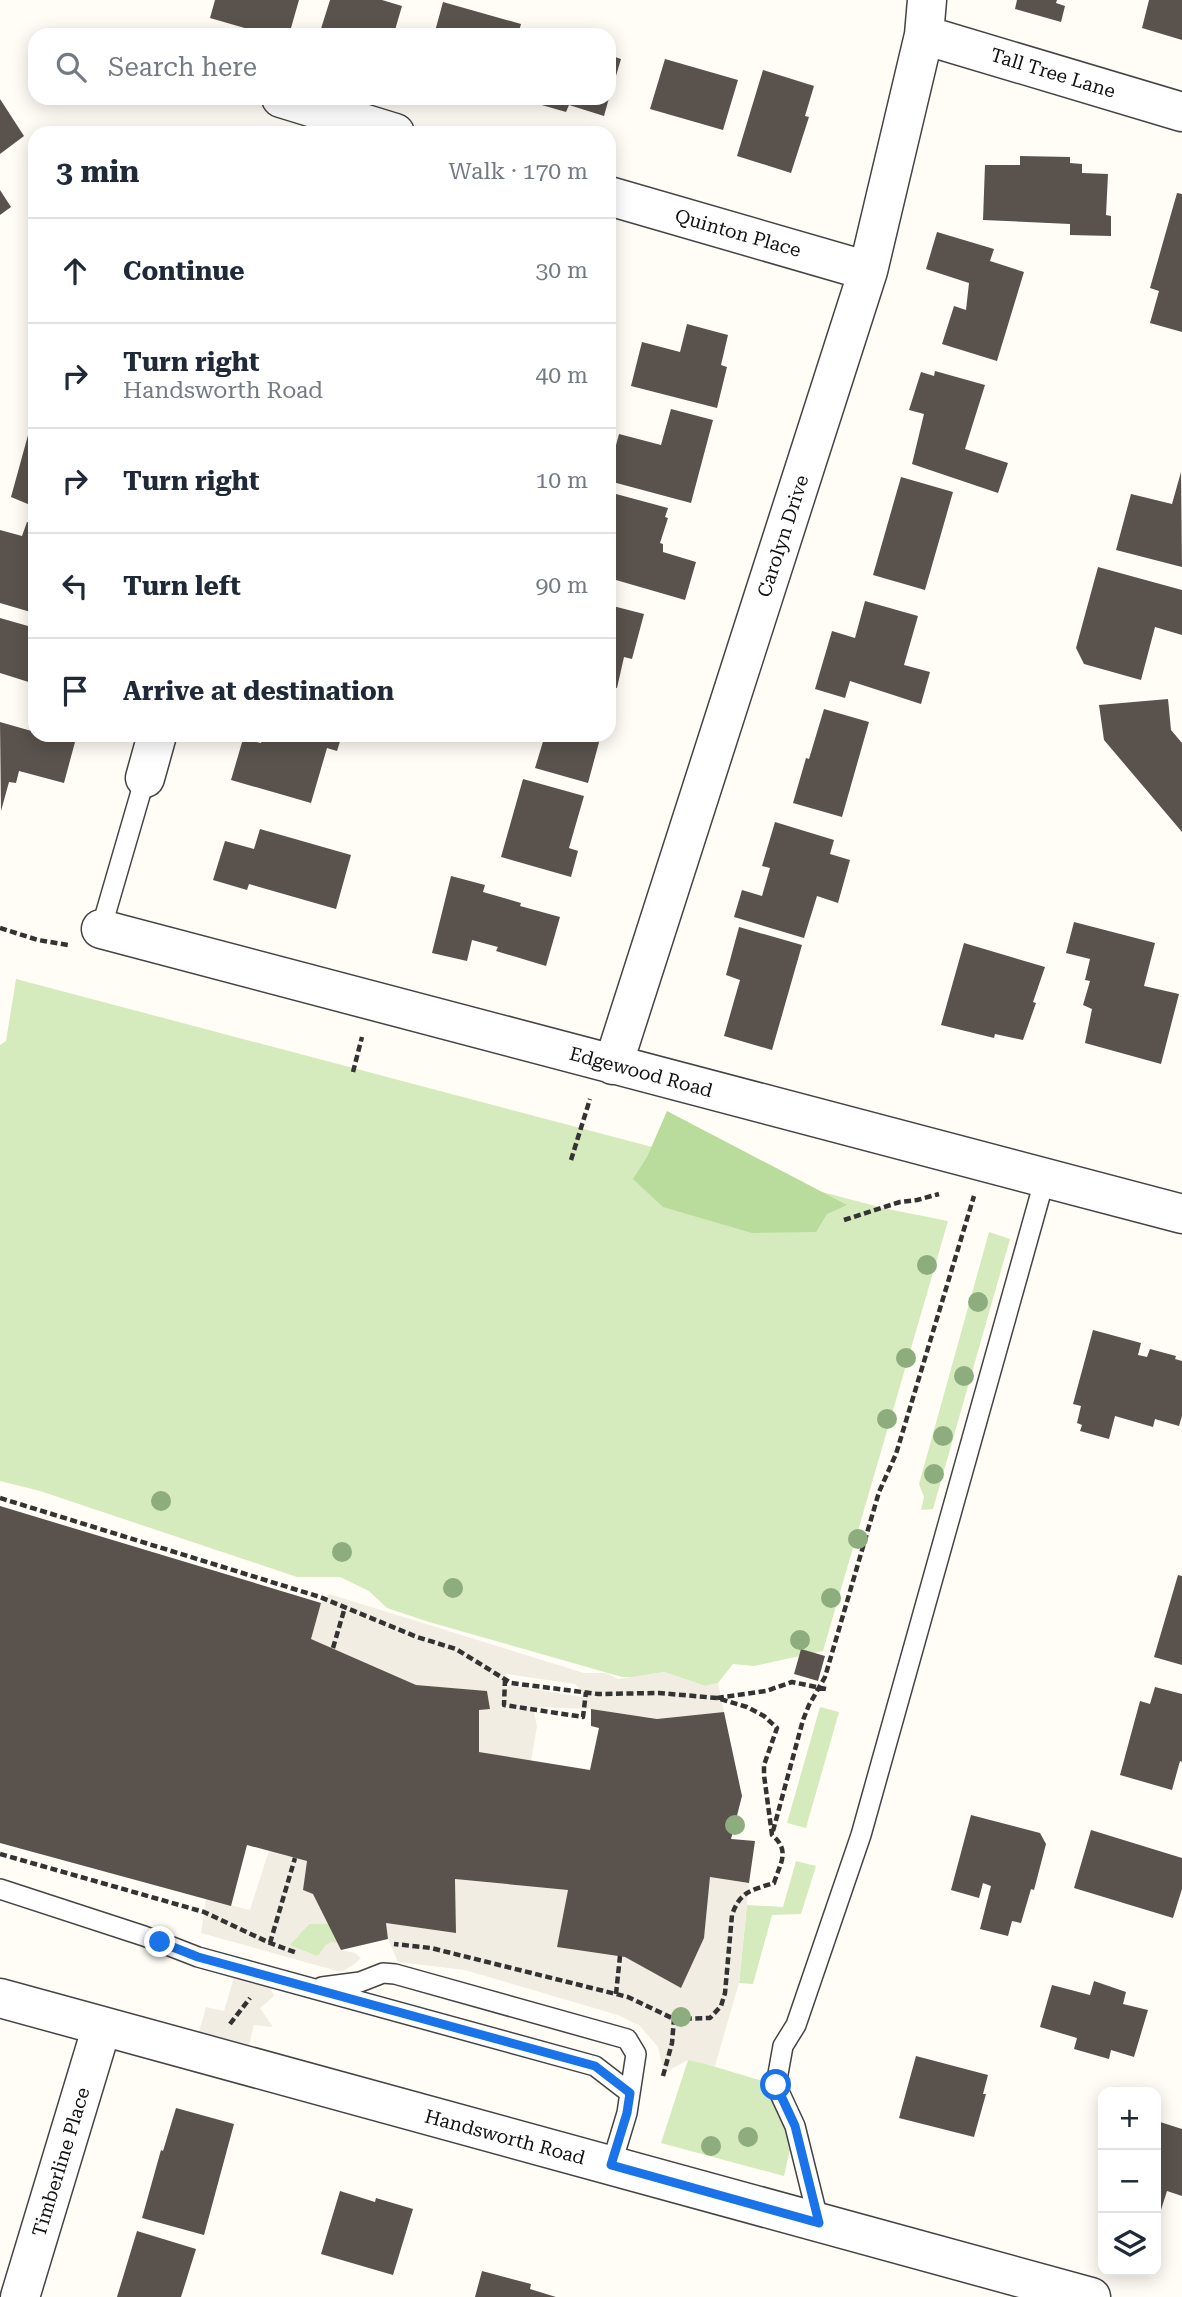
<!DOCTYPE html>
<html lang="en">
<head>
<meta charset="utf-8">
<style>
	:root { --surface:#fff; --page:#f6f6f7; --text:#1f2937; --muted:#747a83; --line:#e0e1e3 }
	body { margin:0; font-family:"Roboto Serif",serif; background:var(--page); color:var(--text) }
	.controls { position:absolute; right:21px; bottom:21px; display:grid; overflow:hidden; border-radius:14px; box-shadow:0 4px 18px #0003 }
	.controls button { width:63px; height:63px; display:grid; place-items:center; padding:0; border:0; border-bottom:2px solid var(--line); background:var(--surface); color:var(--text); font:35px sans-serif }
	.stop { position:absolute; width:21px; height:21px; margin:-16px; border:5px solid #1a73e8; border-radius:50%; background:#fff }
	.stop.end { background:#1a73e8; border-color:#fff; box-shadow:0 2px 7px #0008 }
	.list { margin:0; padding:0; list-style:none }
	h2 { display:flex; justify-content:space-between; align-items:center; height:91px; margin:0; padding:0 28px; font-size:30px }
	h2 small { font-size:23px; font-weight:400; color:var(--muted) }
	.list li { display:grid; grid-template-columns:46px 1fr auto; gap:21px; align-items:center; box-sizing:border-box; height:105px; padding:0 28px; border-top:2px solid var(--line) }
	.list b { display:block; font-size:26px; white-space:nowrap }
	.list p { margin:0; font-size:23px; white-space:nowrap; color:var(--muted) }
	.list em { font-size:23px; font-style:normal; color:var(--muted) }
	.icon { flex:none; width:38px; height:38px; fill:none; stroke:currentColor; stroke-width:2; stroke-linecap:round; stroke-linejoin:round }
	.map { position:relative; flex:none; width:1182px; height:2297px; overflow:hidden }
	.search { position:absolute; background:var(--surface); box-shadow:0 4px 18px #0003; left:28px; top:28px; width:588px; height:77px; display:flex; align-items:center; gap:18px; box-sizing:border-box; padding:0 24px; border-radius:21px; color:var(--muted); font-size:26px }
	.panel { position:absolute; background:var(--surface); box-shadow:0 4px 18px #0003; left:28px; top:126px; width:588px; height:616px; border-radius:21px }
	.map>svg:first-child { display:block }
</style>
</head>
<body>
<div class="map">
<svg width="1182" height="2297" viewBox="0 0 1182 2297">
	<rect width="100%" height="100%" fill="#fffdf5"/>
	<path fill="#d5ebbd" d="M16,979L883,1208L948,1221L823,1651L754,1666L733,1664L718,1683L705,1686L664,1672L636,1677H622L429,1622L387,1608L369,1591L340,1577H297L40,1491L0,1481V1045L6,1041Z
		M989,1232L1010,1239L933,1509L921,1510L924,1497L919,1484Z
		M820,1707L839,1712L806,1828L787,1823Z
		M796,1861L816,1866L801,1914L772,1915L753,1984L739,1983L747,1905L783,1907Z
		M315,1923L329,1924L338,1943L326,1945L319,1955L316,1956L289,1945L309,1924Z
		M688,2060L703,2063L776,2085L792,2141L784,2176L661,2143Z"/>
	<path fill="#b9dc9c" d="M667,1111L847,1205L827,1214L816,1232L752,1233L663,1207L633,1179L647,1157Z"/>
	<path fill="#f1ede2" fill-rule="evenodd" d="M329,1594L584,1673H606L618,1679L664,1672L705,1686L718,1683L724,1712L657,1719L591,1709L533,1707L537,1726L531,1761L479,1752V1710L490,1708L487,1691L416,1685L311,1639L321,1603ZM506,1674L575,1684L583,1692L582,1697L501,1684Z
		M269,1850L307,1861L303,1890L313,1894L329,1924H309L290,1945L316,1956L319,1955L326,1945L331,1942L338,1943L341,1950L355,1953L361,1958L353,1965L343,1971H337L201,1933L206,1899L250,1910Z
		M710,1877L749,1883L739,1983L715,2066L688,2060L664,2073L658,2047L640,2026L618,2015L465,1970L398,1962L388,1939L386,1923L456,1933L455,1879L568,1890L557,1947L625,1957L681,1988L704,1938Z
		M234,1977L270,1987L274,1996L260,2008L273,2027L254,2025L249,2045L199,2032L206,2007L224,2011Z"/>
	<path fill="#5a524d" d="M215,0H299L289,35H269L210,18Z
		M330,0H382L402,6L395,30L409,35H319Z
		M1017,0H1057L1056,3L1065,6L1061,22L1015,9Z
		M1149,0H1182V40L1142,28Z
		M443,2L521,24L518,35H434Z
		M609,55L621,59L610,96H609Z
		M665,59L738,80L723,130L650,109Z
		M763,70L814,86L805,116L809,117L791,173L737,156Z
		M609,98L604,116L569,105L566,112L521,99Z
		M0,99L24,136L0,154Z
		M1020,156L1070,157V163L1082,164V173L1108,174L1106,215L1111,216V236L1070,235V224L983,220L985,165H1020Z
		M0,190L11,207L0,215Z
		M1177,193L1182,194V332L1150,323L1159,291L1150,288Z
		M937,232L994,249L990,261L1024,272L997,361L942,344L954,306L966,310L969,283L926,269Z
		M687,324L728,335L721,365L727,367L717,408L631,386L642,342L680,352Z
		M935,371L985,385L965,449L1008,463L998,493L912,464L924,414L909,410L921,372L934,376Z
		M671,409L713,420L691,503L609,481V471L619,434L661,445Z
		M33,417L35,418V507L11,497Z
		M1181,472L1182,567L1116,550L1131,494L1172,504Z
		M901,477L953,492L925,590L873,575Z
		M616,494L668,508L665,517L668,518L660,543L663,544V552L696,562L685,600L609,578V503L612,496L616,497Z
		M27,522L35,524L34,613L0,603V530L22,536Z
		M1098,567L1182,590V635L1155,627L1141,680L1084,664L1076,648Z
		M865,601L918,616L904,665L930,672L921,704L850,681L845,698L815,689L832,631L855,638Z
		M609,605L644,614L632,659L624,657L617,688L609,686Z
		M0,618L35,628V684L0,673Z
		M1168,699L1171,730L1182,743V832L1104,740L1099,705Z
		M824,709L869,722L842,817L793,803L806,758L809,759Z
		M0,722L35,732V735H47L75,742L64,783L19,771L16,783L9,782L1,811Z
		M248,735H342L337,751L327,748L311,803L231,780L243,739L261,743L262,740Z
		M545,735H601L588,783L535,768Z
		M523,779L584,796L569,848L578,851L571,877L501,857Z
		M775,822L834,840L830,854L850,860L838,903L817,896L804,938L734,917L742,890L762,896L770,868L762,866Z
		M260,829L351,855L336,909L249,884L247,890L213,880L225,841L254,849Z
		M451,876L485,885L483,892L521,903L520,906L560,917L546,966L496,951L498,947L472,940L467,961L432,953Z
		M1074,922L1155,943L1144,986L1179,994L1161,1064L1085,1043L1092,1009L1083,1005L1090,981L1085,980L1090,959L1066,953Z
		M739,927L802,945L772,1050L724,1036L740,980L726,975Z
		M964,943L1045,967L1033,1002L1036,1003L1023,1040L995,1034L994,1038L941,1025Z
		M1093,1330L1141,1343L1138,1355L1147,1357L1150,1349L1176,1356L1175,1359L1182,1361V1416L1179,1426L1155,1419L1153,1427L1115,1416L1109,1439L1080,1431L1082,1425L1077,1423L1081,1406L1073,1404Z
		M0,1506L321,1603L311,1639L416,1685L487,1691L490,1709L479,1710V1752L590,1770L599,1728L591,1726V1709L657,1719L724,1712L742,1796L731,1839L755,1841L749,1883L710,1877L704,1938L681,1988L625,1957L557,1947L568,1890L455,1879L456,1933L386,1923L388,1939L341,1950L313,1894L303,1890L307,1861L247,1845L231,1906L0,1843Z
		M1178,1575L1182,1576V1665L1154,1657Z
		M801,1649L825,1656L818,1681L794,1674Z
		M1155,1687L1182,1694V1762L1180,1761L1172,1790L1120,1775L1140,1701L1150,1704Z
		M971,1815L1040,1833L1046,1844L1034,1890L1031,1889L1021,1923L1012,1921L1008,1936L980,1929L991,1886L983,1883L979,1898L951,1890Z
		M1091,1830L1182,1858V1889L1173,1918L1074,1888Z
		M1094,1981L1126,1992L1123,2004L1148,2010L1134,2057L1111,2050L1109,2059L1074,2049L1077,2038L1040,2027L1052,1985L1090,1995Z
		M916,2056L988,2075L983,2094H986L974,2137L899,2118Z
		M176,2108L234,2124L204,2235L142,2218L161,2150L163,2151Z
		M1157,2121L1182,2129V2196L1167,2191L1160,2213L1156,2212Z
		M340,2191L375,2202L376,2198L413,2209L393,2275L321,2254Z
		M137,2231L196,2249L181,2297H117Z
		M482,2271L531,2284L530,2289L556,2297H475Z"/>
	<g fill="none" stroke-linecap="round" stroke-linejoin="round">
		<g stroke="#444" stroke-width="22">
			<path id="service" d="M101,929L145,778
				M0,1889L144,1936L198,1957L595,2066L630,2093
				M322,1987L360,1982L383,1973L395,1974L627,2039L636,2054L627,2113L611,2166
				M819,2223L795,2126L776,2085L783,2046L796,2025L861,1835L1045,1178"/>
		</g>
		<g stroke="#444" stroke-width="41">
			<path id="minor" d="M924,35L1182,112
				M281,98L395,133
				M609,196L868,271
				M145,778L157,735
				M101,929L1182,1214
				M613,1065L868,271L924,35L927,0
				M0,1998L1091,2297
				M20,2297L102,2026"/>
		</g>
		<path stroke="#333" stroke-width="4.5" stroke-dasharray="7 3.5" stroke-linecap="butt" d="M0,928L38,940L68,945
			M353,1072L362,1037
			M571,1160L590,1099
			M844,1220L900,1202L917,1200L939,1194
			M0,1498L320,1597L417,1637L456,1649L511,1683L598,1694L659,1693L717,1698L747,1707L764,1716L777,1728L764,1765V1775L772,1835C791,1851 780,1863 774,1883C752,1890 740,1891 732,1915L725,1993L721,2006L710,2018L674,2019L628,1997L431,1948L394,1944
			M333,1648L345,1607
			M505,1679L504,1705L583,1717L586,1692
			M717,1698L766,1691L792,1682L826,1689
			M773,1831L803,1720L809,1705L825,1677L879,1492L896,1454L974,1196
			M0,1854L204,1912L270,1943L297,1953
			M270,1943L295,1858
			M616,1994L620,1956
			M230,2024L250,1998
			M663,2076L672,2043L674,2019"/>
		<use href="#service" stroke="#fff" stroke-width="19"/>
		<use href="#minor" stroke="#fff" stroke-width="38"/>
	</g>
	<g fill="#8dad7f">
		<circle cx="927" cy="1265" r="10"/>
		<circle cx="978" cy="1302" r="10"/>
		<circle cx="906" cy="1358" r="10"/>
		<circle cx="964" cy="1376" r="10"/>
		<circle cx="887" cy="1419" r="10"/>
		<circle cx="943" cy="1436" r="10"/>
		<circle cx="934" cy="1474" r="10"/>
		<circle cx="161" cy="1501" r="10"/>
		<circle cx="858" cy="1539" r="10"/>
		<circle cx="342" cy="1552" r="10"/>
		<circle cx="453" cy="1588" r="10"/>
		<circle cx="831" cy="1598" r="10"/>
		<circle cx="800" cy="1640" r="10"/>
		<circle cx="735" cy="1825" r="10"/>
		<circle cx="681" cy="2017" r="10"/>
		<circle cx="748" cy="2137" r="10"/>
		<circle cx="711" cy="2146" r="10"/>
	</g>
	<g fill="none" stroke-linecap="round" stroke-linejoin="round">
		<path stroke="#1a73e8" stroke-width="9" d="M160,1942L198,1957L595,2066L630,2093L627,2113L611,2165L819,2223L795,2126L776,2085"/>
	</g>
	<g text-anchor="middle" dominant-baseline="central" stroke-width="7" stroke-linejoin="round" paint-order="stroke">
		<g font-size="19" fill="#111" stroke="#fff">
			<text transform="translate(1053 73) rotate(17)">Tall Tree Lane</text>
			<text transform="translate(738 233) rotate(16)">Quinton Place</text>
			<text transform="translate(783 536) rotate(-72)">Carolyn Drive</text>
			<text transform="translate(641 1072) rotate(15)">Edgewood Road</text>
			<text transform="translate(505 2137) rotate(15)">Handsworth Road</text>
			<text transform="translate(61 2162) rotate(-73)">Timberline Place</text>
		</g>
	</g>
</svg>
<div class="controls">
<button>+</button>
<button>−</button>
<button><svg class="icon" aria-label="layers" viewBox="0 0 24 24"><path d="M12 4l9 5-9 5-9-5zM3 14l9 5 9-5"/></svg></button>
</div>
<div class="stop" style="left:776px;top:2085px"></div>
<div class="stop end" style="left:160px;top:1942px"></div>
<div class="search"><svg class="icon" aria-label="search" viewBox="0 0 24 24"><circle cx="10" cy="10" r="6"/><path d="M15 15l6 6"/></svg>Search here</div>
<section class="panel">
<h2>3 min<small>Walk · 170 m</small></h2>
<ul class="list">
<li><svg class="icon" aria-label="ahead" viewBox="0 0 24 24"><path d="M12 20V5M6 11l6-6 6 6"/></svg><div><b>Continue</b></div><em>30 m</em></li>
<li><svg class="icon" aria-label="right" viewBox="0 0 24 24"><path d="M7 20v-9h11M14 6l5 5-5 5"/></svg><div><b>Turn right</b><p>Handsworth Road</p></div><em>40 m</em></li>
<li><svg class="icon" aria-label="right" viewBox="0 0 24 24"><path d="M7 20v-9h11M14 6l5 5-5 5"/></svg><div><b>Turn right</b></div><em>10 m</em></li>
<li><svg class="icon" aria-label="left" viewBox="0 0 24 24"><path d="M17 20v-9H6M10 6l-5 5 5 5"/></svg><div><b>Turn left</b></div><em>90 m</em></li>
<li><svg class="icon" aria-label="arrive" viewBox="0 0 24 24"><path d="M6 21V4h12l-3 4 3 4H6"/></svg><div><b>Arrive at destination</b></div></li>
</ul>
</section>
</div>
</body>
</html>
